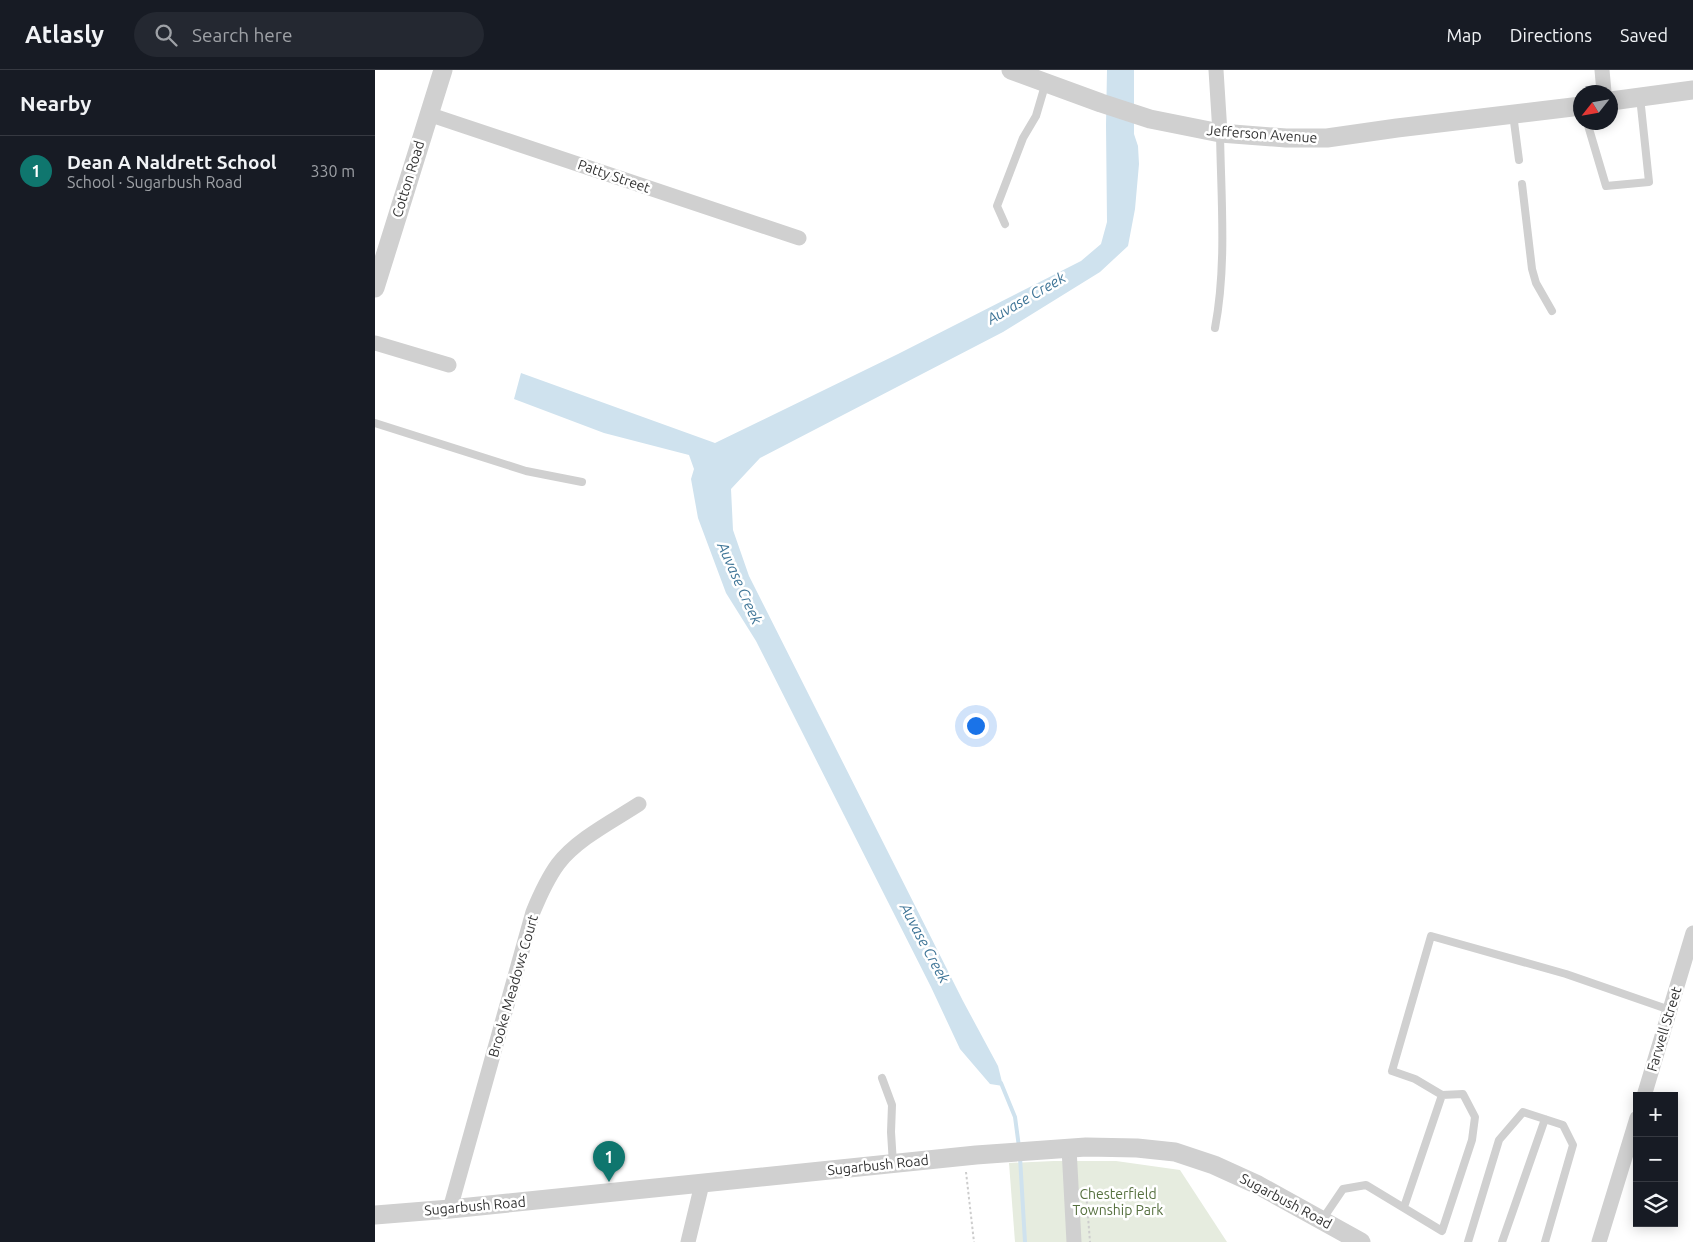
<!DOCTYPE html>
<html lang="en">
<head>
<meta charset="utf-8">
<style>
	:root { --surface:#171b24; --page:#242831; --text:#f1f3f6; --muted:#9ea1a6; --line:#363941; --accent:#0f766e }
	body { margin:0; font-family:Ubuntu,sans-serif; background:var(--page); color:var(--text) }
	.controls { position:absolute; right:15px; bottom:15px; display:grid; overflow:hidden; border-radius:0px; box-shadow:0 2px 12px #0003 }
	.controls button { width:45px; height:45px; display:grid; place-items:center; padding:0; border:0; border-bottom:1px solid var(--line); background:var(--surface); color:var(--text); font:25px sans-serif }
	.compass { position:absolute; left:1198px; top:15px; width:45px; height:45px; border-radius:50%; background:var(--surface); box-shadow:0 2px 12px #0003; rotate:239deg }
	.you { position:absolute; left:600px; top:655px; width:18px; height:18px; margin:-12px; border:4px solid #fff; border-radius:50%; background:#1a73e8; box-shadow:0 0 0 8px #1a73e833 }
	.badge { display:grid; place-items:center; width:32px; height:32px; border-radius:50%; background:var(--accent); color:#fff; font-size:16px; font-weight:700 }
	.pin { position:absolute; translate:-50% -41px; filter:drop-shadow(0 1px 2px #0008) }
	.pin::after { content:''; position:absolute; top:26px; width:18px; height:15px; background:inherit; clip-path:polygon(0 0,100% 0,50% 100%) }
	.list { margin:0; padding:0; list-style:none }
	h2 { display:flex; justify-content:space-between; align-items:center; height:65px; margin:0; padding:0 20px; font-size:21px }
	h2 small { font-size:16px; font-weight:400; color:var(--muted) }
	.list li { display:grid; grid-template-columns:32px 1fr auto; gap:15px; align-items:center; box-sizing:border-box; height:70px; padding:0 20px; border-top:1px solid var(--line) }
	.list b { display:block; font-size:19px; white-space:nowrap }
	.list p { margin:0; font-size:16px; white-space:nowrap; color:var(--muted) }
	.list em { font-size:16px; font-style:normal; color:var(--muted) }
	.icon { flex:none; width:28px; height:28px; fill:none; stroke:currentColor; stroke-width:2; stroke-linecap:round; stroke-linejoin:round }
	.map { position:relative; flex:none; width:1318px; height:1172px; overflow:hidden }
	header { display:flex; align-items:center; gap:30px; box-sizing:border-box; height:70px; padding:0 25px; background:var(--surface); border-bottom:1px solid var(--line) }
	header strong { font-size:24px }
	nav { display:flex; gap:28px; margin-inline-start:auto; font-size:18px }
	.search { width:350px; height:45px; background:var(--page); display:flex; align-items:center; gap:12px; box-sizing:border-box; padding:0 18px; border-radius:28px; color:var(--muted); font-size:19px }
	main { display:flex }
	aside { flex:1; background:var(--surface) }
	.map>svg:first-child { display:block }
</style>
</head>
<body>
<header>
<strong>Atlasly</strong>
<div class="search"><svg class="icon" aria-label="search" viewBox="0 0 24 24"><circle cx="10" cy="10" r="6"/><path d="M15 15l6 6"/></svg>Search here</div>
<nav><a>Map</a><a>Directions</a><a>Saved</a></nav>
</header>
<main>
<aside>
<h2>Nearby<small></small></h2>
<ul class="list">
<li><span class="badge">1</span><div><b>Dean A Naldrett School</b><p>School · Sugarbush Road</p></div><em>330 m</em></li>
</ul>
</aside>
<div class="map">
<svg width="1318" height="1172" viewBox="0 0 1318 1172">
	<rect width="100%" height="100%" fill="#fff"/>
	<path fill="#e6ecdf" d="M679,1091H741L805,1100L852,1172H640L634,1093Z"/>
	<path fill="#cfe2ee" d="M732,0H759V64L763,76L764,94L760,139L753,176L725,202L628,262L385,388L356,419L358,460L374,506L588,931L623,996L628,1016L615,1014L585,979L556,917L381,571L351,523L323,448L316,409L319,399L314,385L229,363L139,329L146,303L340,373L523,284L706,191L726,174L732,152L731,55Z"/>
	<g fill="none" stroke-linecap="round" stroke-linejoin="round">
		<path stroke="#cfe2ee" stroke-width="4" d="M626,1013L640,1047L644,1077
			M645,1087L650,1172"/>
		<path stroke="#cdcdcd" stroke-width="2" stroke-dasharray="2.5 2.5" stroke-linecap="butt" d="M591,1102L599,1172
			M711,1121L715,1172"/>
		<path stroke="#d0d0d0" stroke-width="8" d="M1138,44L1144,90
			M1212,52L1231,116L1274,112L1265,27
			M1147,114L1157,199L1161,213L1177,241
			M630,154L622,136L648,68L661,46L671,12
			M840,258C852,195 846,128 845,63
			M0,353L151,401L207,412
			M507,1008L517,1035L516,1062L518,1094
			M1067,1025L1040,1009L1017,1001L1056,866L1191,904L1295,940
			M947,1150L968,1119L991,1115L1067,1161L1097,1070L1100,1047L1088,1024L1067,1025L1029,1137
			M1093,1172L1124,1070L1148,1042L1188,1055L1198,1075L1170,1172
			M1127,1172L1170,1049"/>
		<path stroke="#d0d0d0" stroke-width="15" d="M841,0L845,63
			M1227,0L1229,22
			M53,44L424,168
			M0,273L74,295
			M1269,1026L1318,863
			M694,1078L699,1172
			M75,1139L158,842C165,825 172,809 183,794C202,769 238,751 264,734
			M313,1172L327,1114
			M1224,1172L1262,1048"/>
		<path stroke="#d0d0d0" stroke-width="19" d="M636,0L726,33L775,49L845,63L911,68H952L1022,58L1206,36
			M1236,31L1318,20
			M0,218L68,0
			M0,1145L75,1139L601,1085L711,1077L762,1078L800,1082L839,1095L883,1115L986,1172"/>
	</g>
	<g text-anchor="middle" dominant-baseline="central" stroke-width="5" stroke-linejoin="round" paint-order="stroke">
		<g font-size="14" fill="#333" stroke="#fff">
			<text transform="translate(887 64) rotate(4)">Jefferson Avenue</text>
			<text transform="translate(239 106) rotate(19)">Patty Street</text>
			<text transform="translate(33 109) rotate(-73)">Cotton Road</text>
			<text transform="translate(138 916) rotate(-74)">Brooke Meadows Court</text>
			<text transform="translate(1289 959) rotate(-73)">Farwell Street</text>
			<text transform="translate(503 1095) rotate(-6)">Sugarbush Road</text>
			<text transform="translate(911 1131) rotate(28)">Sugarbush Road</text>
			<text transform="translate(100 1136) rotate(-5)">Sugarbush Road</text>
		</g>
		<g font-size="14" fill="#56703f" stroke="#fff">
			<text x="743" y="1124">Chesterfield<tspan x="743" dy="16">Township Park</tspan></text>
		</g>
		<g font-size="15" font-style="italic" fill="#3f7597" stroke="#fff">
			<text transform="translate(651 228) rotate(-30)">Auvase Creek</text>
			<text transform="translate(365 513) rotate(66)">Auvase Creek</text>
			<text transform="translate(550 873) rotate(62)">Auvase Creek</text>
		</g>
	</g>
</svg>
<div class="controls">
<button>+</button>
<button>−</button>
<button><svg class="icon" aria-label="layers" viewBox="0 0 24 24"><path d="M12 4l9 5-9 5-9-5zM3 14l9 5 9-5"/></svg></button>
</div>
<svg class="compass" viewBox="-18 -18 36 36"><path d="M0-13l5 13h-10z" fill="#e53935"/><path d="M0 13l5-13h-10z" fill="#9ea1a6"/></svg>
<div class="you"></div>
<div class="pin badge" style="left:234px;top:1112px">1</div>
</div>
</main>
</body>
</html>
